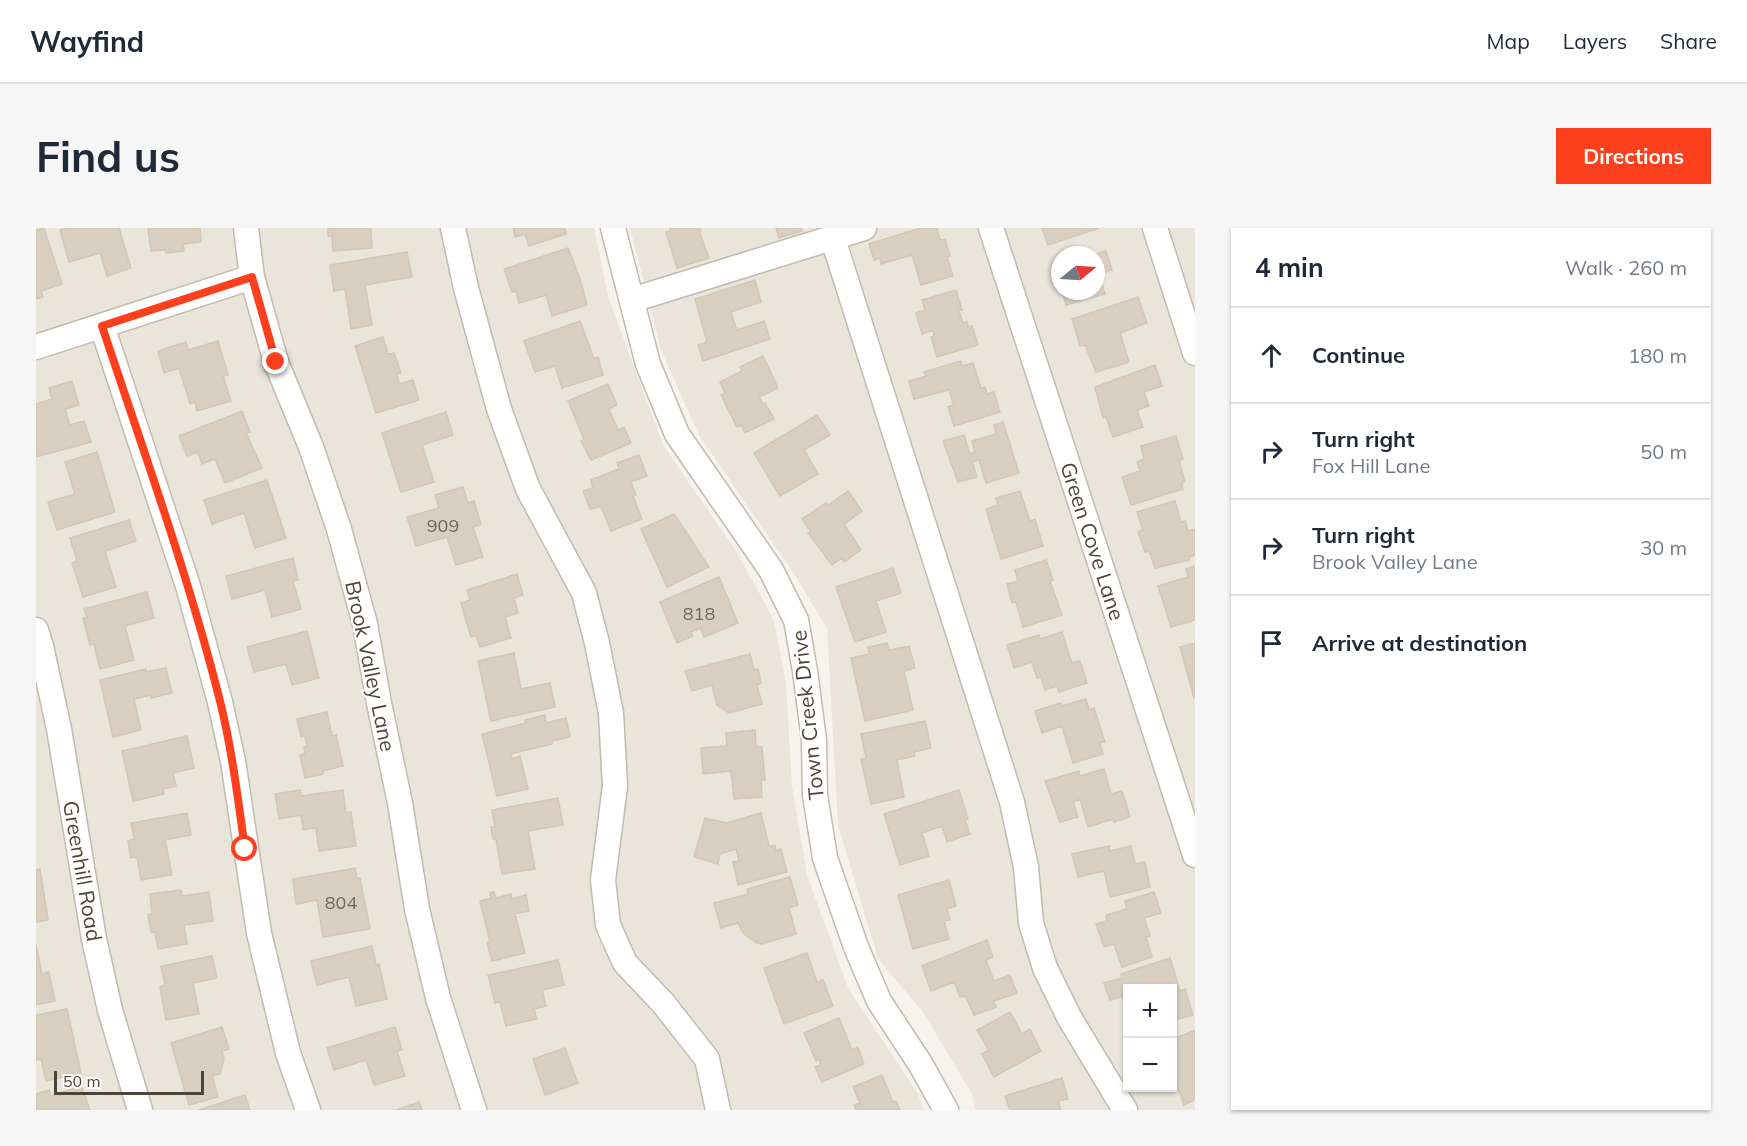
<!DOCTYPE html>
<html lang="en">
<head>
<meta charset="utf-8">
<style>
	:root { --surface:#fff; --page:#f6f6f7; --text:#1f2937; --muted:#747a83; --line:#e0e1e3; --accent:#fc3f1d }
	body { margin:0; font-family:Mulish,sans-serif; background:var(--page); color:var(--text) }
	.controls { position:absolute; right:18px; bottom:18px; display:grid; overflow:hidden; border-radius:0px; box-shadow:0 2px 4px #0004 }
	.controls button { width:54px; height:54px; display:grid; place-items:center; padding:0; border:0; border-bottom:2px solid var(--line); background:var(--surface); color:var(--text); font:30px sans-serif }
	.compass { position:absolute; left:1015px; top:18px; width:54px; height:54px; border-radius:50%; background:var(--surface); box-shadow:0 2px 4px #0004; rotate:72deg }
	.scale { position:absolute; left:18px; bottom:15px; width:150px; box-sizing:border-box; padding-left:6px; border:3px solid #4b4439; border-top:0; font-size:16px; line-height:21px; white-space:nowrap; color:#4b4439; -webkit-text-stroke:4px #fff; paint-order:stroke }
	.stop { position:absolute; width:18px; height:18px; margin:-14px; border:4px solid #fc3f1d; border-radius:50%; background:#fff }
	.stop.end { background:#fc3f1d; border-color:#fff; box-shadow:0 2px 6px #0008 }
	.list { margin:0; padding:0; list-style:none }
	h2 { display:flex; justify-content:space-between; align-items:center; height:78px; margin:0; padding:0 24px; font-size:26px }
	h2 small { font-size:20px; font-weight:400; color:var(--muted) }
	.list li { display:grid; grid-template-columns:39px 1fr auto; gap:18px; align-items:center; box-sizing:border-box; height:96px; padding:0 24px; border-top:2px solid var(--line) }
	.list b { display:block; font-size:22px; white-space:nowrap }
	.list p { margin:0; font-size:20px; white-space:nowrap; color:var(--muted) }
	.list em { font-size:20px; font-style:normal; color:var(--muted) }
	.icon { flex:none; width:33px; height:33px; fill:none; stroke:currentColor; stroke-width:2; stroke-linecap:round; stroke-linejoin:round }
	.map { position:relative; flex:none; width:1159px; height:882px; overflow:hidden; border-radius:0px }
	header { display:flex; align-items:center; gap:36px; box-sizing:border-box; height:84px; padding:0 30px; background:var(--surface); border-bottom:2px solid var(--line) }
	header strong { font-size:28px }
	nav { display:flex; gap:33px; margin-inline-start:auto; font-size:21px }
	.intro { display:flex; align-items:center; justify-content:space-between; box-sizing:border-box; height:144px; padding:0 36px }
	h1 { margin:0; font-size:42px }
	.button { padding:15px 27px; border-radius:0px; background:var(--accent); color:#fff; font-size:21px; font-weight:700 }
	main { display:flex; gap:36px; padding:0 36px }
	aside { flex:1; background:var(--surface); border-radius:0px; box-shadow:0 2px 4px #0004 }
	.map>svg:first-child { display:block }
</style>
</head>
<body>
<header>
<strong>Wayfind</strong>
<nav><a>Map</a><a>Layers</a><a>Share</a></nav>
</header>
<div class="intro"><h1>Find us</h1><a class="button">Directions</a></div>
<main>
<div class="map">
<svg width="1159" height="882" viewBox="0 0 1159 882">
	<rect width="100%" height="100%" fill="#f6f3ec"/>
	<path fill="#eae5da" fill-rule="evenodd" d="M0,0H558L572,68L627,217L700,323L738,392L750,456L756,558L771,647L813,762L882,866L888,882H0Z
		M594,0H1159V882H939L936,866L887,784L842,731L802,597L791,400L758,346L663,207L625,122ZM1024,27H1060V63H1024ZM1092,760H1136V860H1092Z"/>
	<path fill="#d8cfc1" stroke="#d3c7b4" stroke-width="1.5" d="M8,0L26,56L5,63L7,69L0,71V2Z
		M31,0H83L95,40L71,48L64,25L33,34L24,2Z
		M112,0H164L165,14L147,16L148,23L130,25L129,22L115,23Z
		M292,0H335L336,20L297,23L296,8H292Z
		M477,0H529L530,6L493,18L489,6L479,9Z
		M634,0H664L665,3H663L673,30L641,40L630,4L634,3Z
		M740,0H765L766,3L743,10Z
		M884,0H901L904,12L909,11L914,28L911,29L917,48L885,57L876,27L845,36L844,30L838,32L833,16Z
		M1006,0H1063L1012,17Z
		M532,20L544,51L551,77L516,88L510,67L483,75L480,63L476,64L468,41Z
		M1055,22L1057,27L1070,23L1076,42L1063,46L1069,66L1030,77L1026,63H1060V27H1040Z
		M371,24L376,49L329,57L336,97L315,101L309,61L298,63L294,37Z
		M719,52L725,74L695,84L701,102L728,93L734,111L667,133L662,117L671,114L659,71Z
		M920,62L926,82L923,83L927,95L931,94L932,99L936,98L942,117L901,129L895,109L898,108L897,102L886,106L880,85L889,82L886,72Z
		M1102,69L1111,95L1084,105L1093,134L1060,144L1049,117L1044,118L1036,91Z
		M544,93L558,131L562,129L567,147L526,160L519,138L499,144L488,113Z
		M347,109L352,126L358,125L365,145L361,146L363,156L377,152L383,172L340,185L319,118Z
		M182,113L192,147L187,148L195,173L161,183L159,174L154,176L143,140L128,145L122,123L150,114L152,122Z
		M727,128L742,160L723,169L727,176L729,175L738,191L709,205L705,197L701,199L685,167L689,165L684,154L706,143L704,139Z
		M925,133L926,138L937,135L945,160L949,159L951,166L958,164L964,184L918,198L912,179L918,177L913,162L878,171L873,153L890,148L888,144Z
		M1119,137L1126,158L1108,164L1113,178L1101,182L1107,199L1077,209L1070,189L1067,190L1059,159Z
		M36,153L43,177L29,181L34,197L48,193L55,214L0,229V176L16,171L13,160Z
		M572,156L581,177L573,181L582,202L588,199L595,215L555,232L545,213L548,211L532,173Z
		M206,183L214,204L210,205L226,240L189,255L179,231L166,236L162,224L151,228L143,208Z
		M410,184L417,207L386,217L398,254L365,264L346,205Z
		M781,187L794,207L768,222L782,246L744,268L718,225Z
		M967,194L983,245L950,255L943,232L936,234L941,249L922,254L907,213L928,207L934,226L939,224L936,213L960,206L958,197Z
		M1140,208L1147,231L1143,232L1149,254L1146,255L1147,261L1095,277L1086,249L1104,243L1101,234L1108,231L1105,218Z
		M61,224L79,284L21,302L12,274L39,266L29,234Z
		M603,227L611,248L595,254L600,267L597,268L606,291L575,303L565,278L554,281L547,263L557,260L555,252L583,241L581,235Z
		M231,252L250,310L219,320L208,285L176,296L168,272Z
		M427,259L432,275L438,273L445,296L437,299L447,329L420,337L411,309L380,318L371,289L403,280L399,267Z
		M812,263L826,283L808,296L825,322L808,334L806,330L796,337L772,305L775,304L766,291L790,275L792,277Z
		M984,263L994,293L999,291L1007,318L965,331L950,281L962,277L960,270Z
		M1139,273L1145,294L1149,293L1152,303L1159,301V327L1153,329V332L1119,340L1113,323L1109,324L1102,304L1107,302L1101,284Z
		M638,286L673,339L631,359L605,301Z
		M93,292L100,313L69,323L80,359L47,369L36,335L41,333L34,310Z
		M257,330L262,352L257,353L265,381L236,389L229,362L196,371L190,348Z
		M1010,332L1017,352L1014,353L1026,387L987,399L980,374L976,375L971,356L982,353L979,342Z
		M1159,338V392L1135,399L1122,358L1152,349L1150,341Z
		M857,340L865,365L840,373L850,404L819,414L800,359Z
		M481,346L487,367L478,370L482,385L469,389L475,410L444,419L440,408L435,409L425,375L434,372L431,362Z
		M683,349L702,395L668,409L665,400L655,404L657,408L641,415L624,374Z
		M111,364L118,390L89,398L98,432L64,441L58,416L54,417L47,390L51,389L48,381Z
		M271,403L283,450L256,457L250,436L218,444L211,419Z
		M1026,404L1036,435L1044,433L1051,455L1023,464L1021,458L1009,462L1005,449L1001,450L996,434L978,440L971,417L1003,407L1004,411Z
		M851,415L853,422L873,418L879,440L868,443L877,482L829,493L815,430L833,426L832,419Z
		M1159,415V469L1158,470L1144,419Z
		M478,425L485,461L514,455L519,479L455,493L442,433Z
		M714,426L718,442L722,441L725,455L721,457L726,476L693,485L681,477L676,457L656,463L649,443Z
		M130,440L136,465L115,470V467L98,471L105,502L77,509L64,452L110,441V444Z
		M1050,471L1053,482L1058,480L1069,514L1064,515L1067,526L1037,535L1026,498L1006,505L999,483L1025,475L1026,478Z
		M291,484L296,508L300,507L307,538L287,543V546L269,550L264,527L269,526L268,519L271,518L269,508L265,509L261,491Z
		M509,487L510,495L530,490L534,509L516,513V516L475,526L476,531L484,528L492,561L461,568L446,506L490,495L489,492Z
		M889,493L895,520L878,524L879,528L861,532L868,569L835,576L825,531L830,530L825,506Z
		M719,502L720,519H726L729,552H725L726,569L698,571L695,543L667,546L665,520L691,518L690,505Z
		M151,508L158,540L137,545L140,558L127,561L128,566L97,573L86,523Z
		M1068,541L1075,566L1086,563L1094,589L1078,594L1077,591L1052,599L1044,571L1037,574L1042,589L1024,594L1009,553L1043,543L1044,548Z
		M264,562L265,568L307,562L310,585L315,584L320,618L283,623L280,600L267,602L265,587L243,591L239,566Z
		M923,562L932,591L929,592L934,606L911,614L906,598L886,605L893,628L864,637L848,586Z
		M522,570L527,597L492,603L499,641L466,646L460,611H457L455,599H459L456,582Z
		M151,585L155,607L129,612L136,647L105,652L101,629L95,630L92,613L98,611L95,595Z
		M725,585L733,618L739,617L740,623L745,621L751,644L702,657L697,634L703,633L700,621L684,626L682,636L658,629L669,590L690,595Z
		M1073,618L1074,623L1095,618L1099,636L1109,634L1114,659L1074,669L1068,643L1042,649L1036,626Z
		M319,640L321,650H324L334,701L287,709L281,672L260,676L257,651Z
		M4,641L12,692L0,694V642Z
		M754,649L762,677L753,680L760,706L726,716L721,715L707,705L702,695L685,700L678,675L712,666L711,661Z
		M913,652L920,678L911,681L914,692L908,693L913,711L877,721L862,667Z
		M145,662L146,668L173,664L177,693L148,697L151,716L122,721L119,704H115L112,686H116L114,666Z
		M458,664L460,670L475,666L476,671L490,667L493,683L479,686L489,725L456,733L451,714H454L444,673L455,670L454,665Z
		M1118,664L1125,685L1108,690L1114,708L1110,709L1116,729L1086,739L1078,716L1068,719L1060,696L1071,693L1070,687L1091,681L1089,673Z
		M951,712L957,729L950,732L958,753L974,747L981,765L958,773L960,779L938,787L929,768L924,769L918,754L895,763L886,738Z
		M0,716L6,746L13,744L19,773L0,777Z
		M336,718L340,737L343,736L351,771L320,778L313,749L281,757L275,733Z
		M771,725L781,754L787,752L797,778L748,796L728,740Z
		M176,728L181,750L157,755L163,786L130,792L124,759L129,757L125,738Z
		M1134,730L1144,763L1149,761L1157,787L1136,793V760H1092V768L1091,767L1074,772L1068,755L1086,750L1085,746Z
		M522,732L528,757L506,762L510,778L498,781L501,791L470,798L464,774L459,775L452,747Z
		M31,781L45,845L10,853L5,831L0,832V787Z
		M974,784L986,806L994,801L1005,823L958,849L946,826L953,822L941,802Z
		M803,790L816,822L822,819L828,836L786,854L779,839L785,837L783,831L780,833L768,805Z
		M186,799L193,821L186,823L188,831L184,846L176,848L182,869L153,877L135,815Z
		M359,799L366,822L361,823L369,848L338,857L330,832L298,842L291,820Z
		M1159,802V872L1148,877L1140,855L1136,856V817L1142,815L1140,810Z
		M529,820L542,855L509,867L497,831Z
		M846,847L857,874L860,873L864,882H820L818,877L824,875L817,859Z
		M1026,850L1032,871L1022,873L1025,882H974L969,868Z
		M45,858L54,882H0V866L13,862L15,868Z
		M209,867L214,882H163Z
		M383,874L386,882H360Z"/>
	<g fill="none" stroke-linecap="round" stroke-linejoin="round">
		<g stroke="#c2bbae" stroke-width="27">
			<path id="minor" d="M210,0L216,49L240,134L275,219L303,301L329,396L343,475L364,575L381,681L402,770L438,882
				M417,0L430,60L463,181L492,261L548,365L561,415L575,485L579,558L567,652L572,697L589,735L627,775L671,831L682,882
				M577,0L612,136L641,206L735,342L760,392L769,443L778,512L779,567L789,630L820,719L843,773L885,837L910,882
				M955,0L1159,627
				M1119,0L1159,125
				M797,11L976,574L990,639L995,695L1009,740L1033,789L1089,882
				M596,72L828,0
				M66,98L152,358L184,474L197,533L223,705L252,825L272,882
				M0,119L216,49
				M0,402L5,418L23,501L58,711L74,782L104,882"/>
		</g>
		<use href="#minor" stroke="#fff" stroke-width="24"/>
	</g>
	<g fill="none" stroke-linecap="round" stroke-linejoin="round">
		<path stroke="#fc3f1d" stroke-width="8" d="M209,621C202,572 196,521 184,473C152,346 107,222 66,98L216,49L240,134"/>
	</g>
	<g text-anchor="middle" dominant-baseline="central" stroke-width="4.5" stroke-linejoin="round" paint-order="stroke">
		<g font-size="18" fill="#6e675b">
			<text x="407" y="297">909</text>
			<text x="663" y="385">818</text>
			<text x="305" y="674">804</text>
		</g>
		<g font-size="21" fill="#4b4439" stroke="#fff">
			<text transform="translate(1057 313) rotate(72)">Green Cove Lane</text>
			<text transform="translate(335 438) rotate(78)">Brook Valley Lane</text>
			<text transform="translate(771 487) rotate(-96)">Town Creek Drive</text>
			<text transform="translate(47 643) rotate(80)">Greenhill Road</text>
		</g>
	</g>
</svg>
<div class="controls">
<button>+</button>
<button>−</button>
</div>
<svg class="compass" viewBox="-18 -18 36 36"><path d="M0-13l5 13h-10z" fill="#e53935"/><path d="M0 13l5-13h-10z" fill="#747a83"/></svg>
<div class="scale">50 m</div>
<div class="stop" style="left:209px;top:621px"></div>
<div class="stop end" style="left:240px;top:134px"></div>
</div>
<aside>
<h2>4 min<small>Walk · 260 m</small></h2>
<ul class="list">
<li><svg class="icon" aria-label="ahead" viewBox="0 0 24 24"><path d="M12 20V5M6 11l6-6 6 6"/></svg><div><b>Continue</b></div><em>180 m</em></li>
<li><svg class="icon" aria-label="right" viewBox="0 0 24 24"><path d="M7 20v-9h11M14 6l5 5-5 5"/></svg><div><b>Turn right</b><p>Fox Hill Lane</p></div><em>50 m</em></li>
<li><svg class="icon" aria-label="right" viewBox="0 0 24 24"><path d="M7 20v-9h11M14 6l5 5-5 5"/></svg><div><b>Turn right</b><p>Brook Valley Lane</p></div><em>30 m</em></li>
<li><svg class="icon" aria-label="arrive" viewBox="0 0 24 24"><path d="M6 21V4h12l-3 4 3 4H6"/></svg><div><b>Arrive at destination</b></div></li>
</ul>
</aside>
</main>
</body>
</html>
